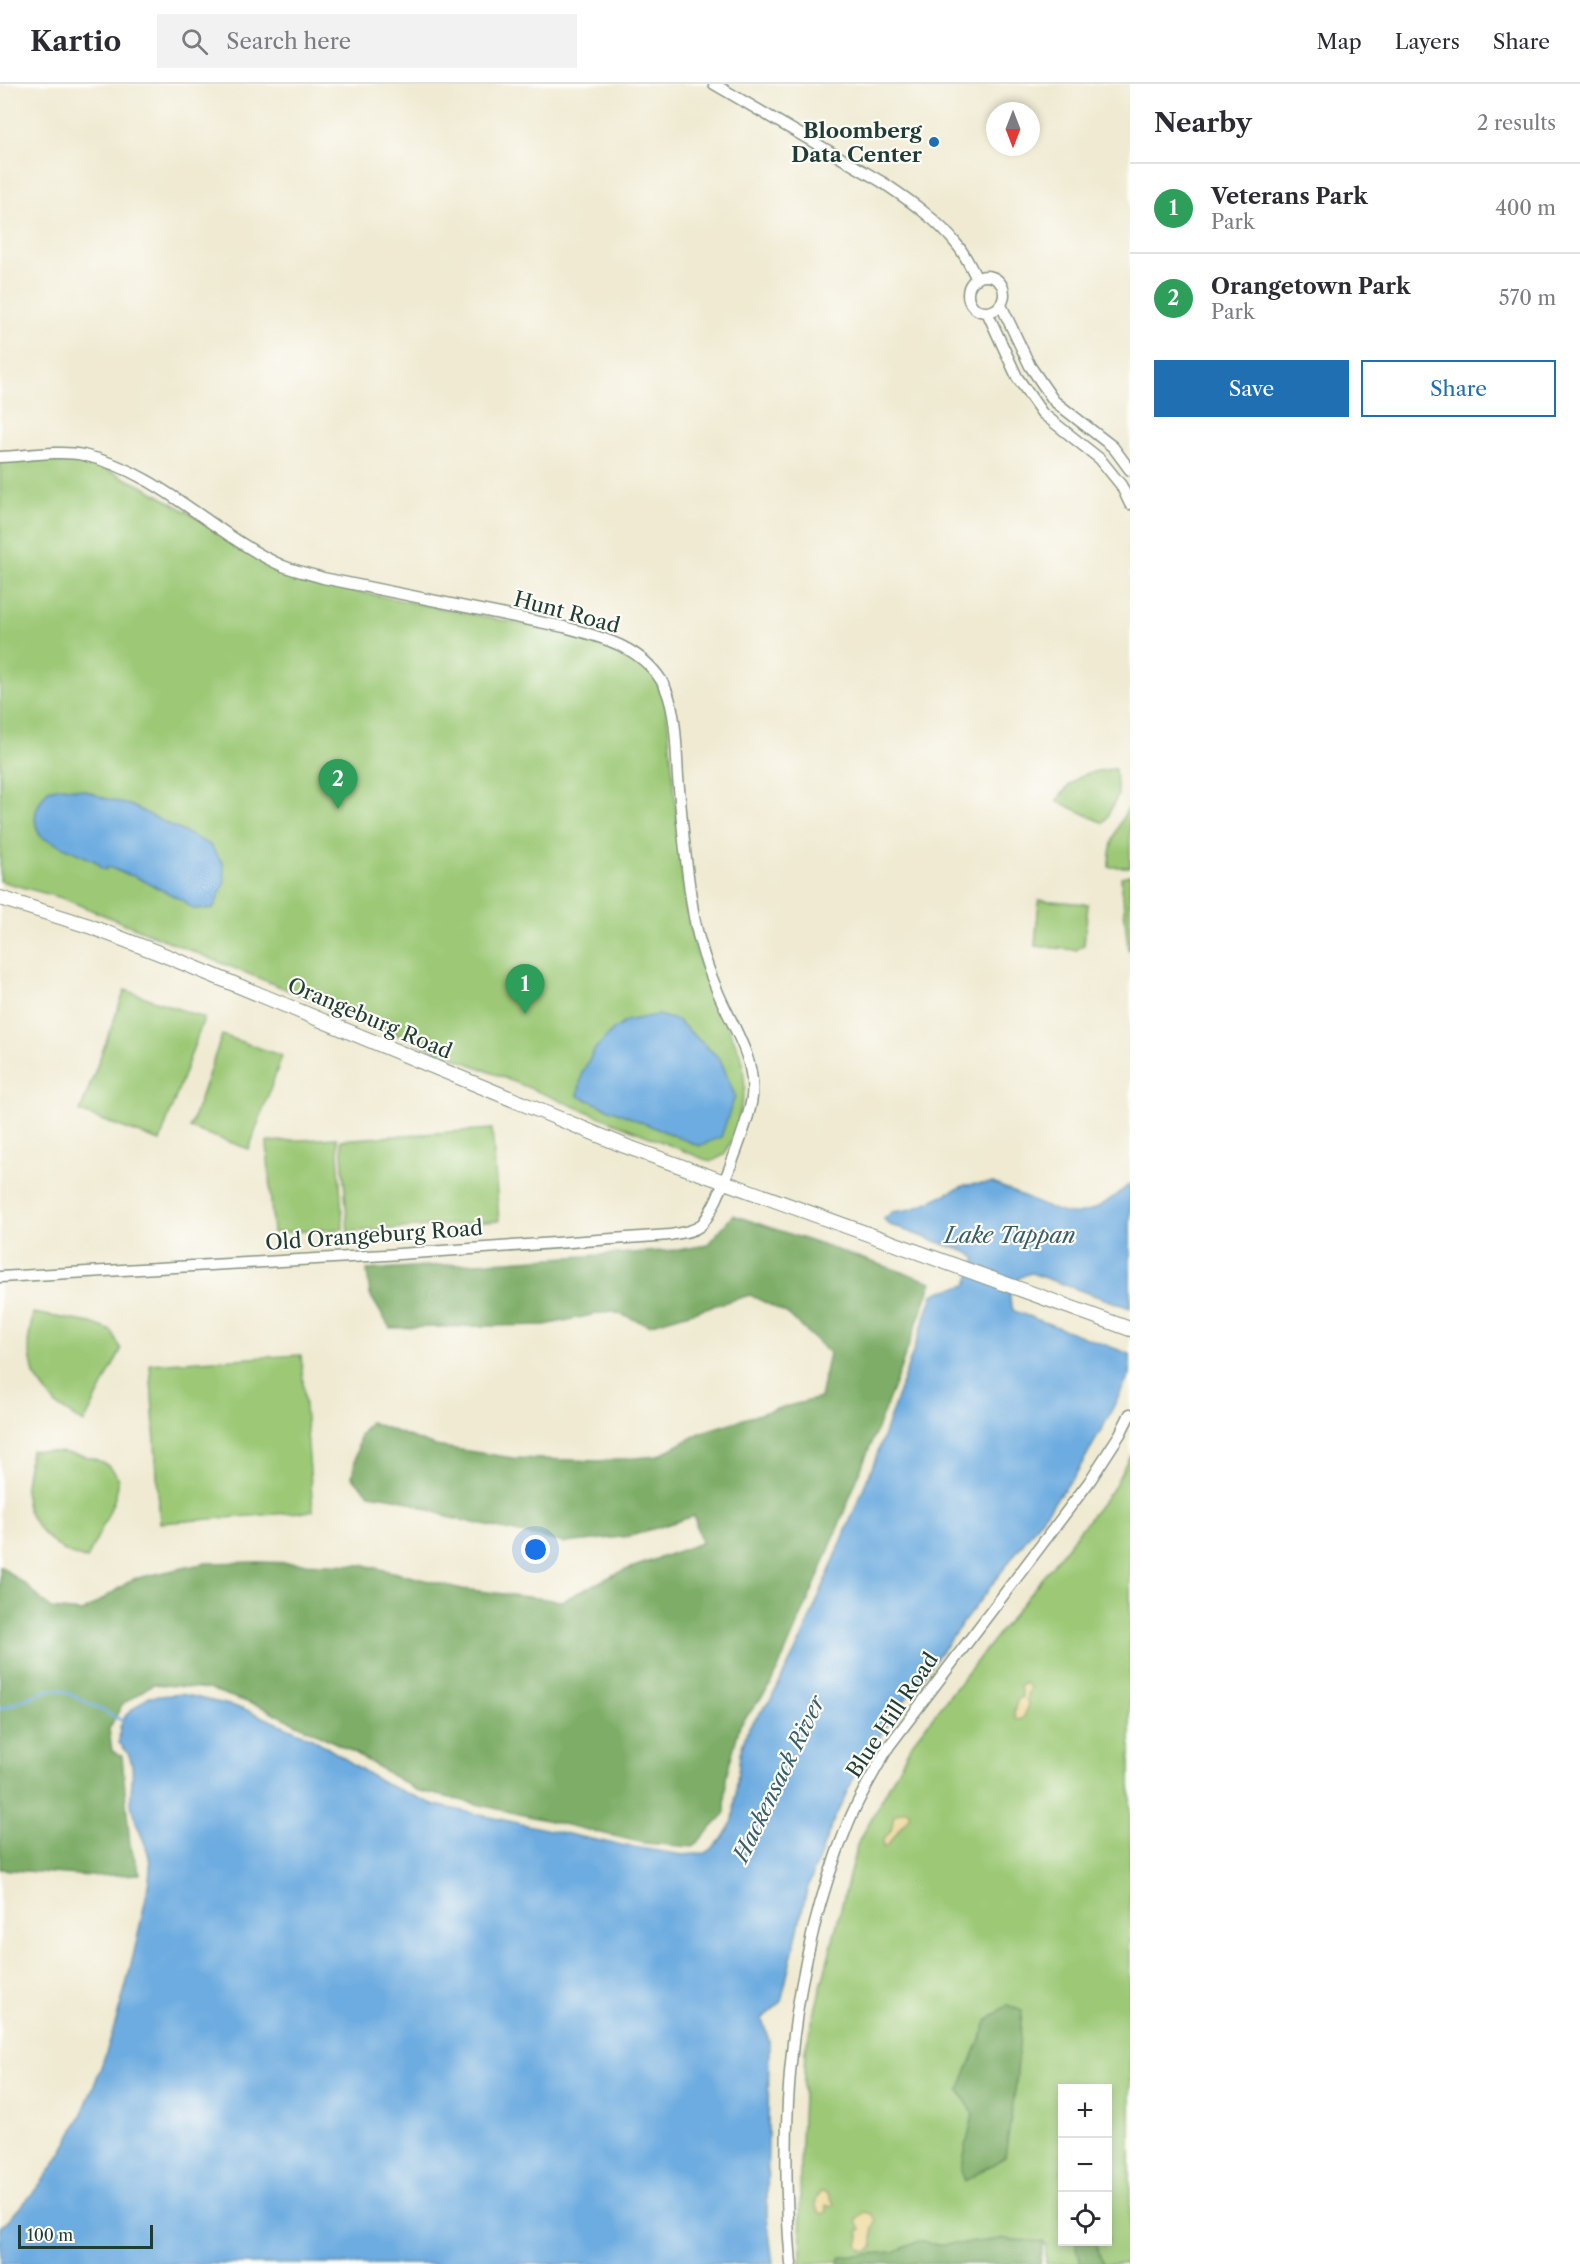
<!DOCTYPE html>
<html lang="en">
<head>
<meta charset="utf-8">
<style>
	:root { --surface:#fff; --page:#f2f2f3; --text:#2b2b33; --muted:#7c7c81; --line:#e1e1e2; --accent:#1f6fb2 }
	body { margin:0; font-family:"Libre Caslon Text",serif; background:var(--page); color:var(--text) }
	.controls { position:absolute; right:18px; bottom:18px; display:grid; overflow:hidden; border-radius:0px; box-shadow:0 3px 9px #0003 }
	.controls button { width:54px; height:54px; display:grid; place-items:center; padding:0; border:0; border-bottom:2px solid var(--line); background:var(--surface); color:var(--text); font:30px sans-serif }
	.compass { position:absolute; left:986px; top:18px; width:54px; height:54px; border-radius:50%; background:var(--surface); box-shadow:0 3px 9px #0003; rotate:180deg }
	.scale { position:absolute; left:18px; bottom:15px; width:135px; box-sizing:border-box; padding-left:6px; border:3px solid #1f3d34; border-top:0; font-size:16px; line-height:21px; white-space:nowrap; color:#1f3d34; -webkit-text-stroke:4px #fdfcf7; paint-order:stroke }
	.you { position:absolute; left:536px; top:1466px; width:21px; height:21px; margin:-15px; border:4px solid #fff; border-radius:50%; background:#1a73e8; box-shadow:0 0 0 9px #1a73e833 }
	.badge { display:grid; place-items:center; width:39px; height:39px; border-radius:50%; background:var(--accent); color:#fff; font-size:20px; font-weight:700 }
	.pin { position:absolute; translate:-50% -50px; filter:drop-shadow(0 2px 3px #0008) }
	.pin::after { content:''; position:absolute; top:32px; width:21px; height:18px; background:inherit; clip-path:polygon(0 0,100% 0,50% 100%) }
	.list { margin:0; padding:0; list-style:none }
	h2 { display:flex; justify-content:space-between; align-items:center; height:78px; margin:0; padding:0 24px; font-size:26px }
	h2 small { font-size:20px; font-weight:400; color:var(--muted) }
	.list li { display:grid; grid-template-columns:39px 1fr auto; gap:18px; align-items:center; box-sizing:border-box; height:90px; padding:0 24px; border-top:2px solid var(--line) }
	.list b { display:block; font-size:22px; white-space:nowrap }
	.list p { margin:0; font-size:20px; white-space:nowrap; color:var(--muted) }
	.list em { font-size:20px; font-style:normal; color:var(--muted) }
	.actions { display:flex; gap:12px; padding:18px 24px }
	.actions a { flex:1; padding:14px 0; border:2px solid var(--accent); border-radius:0px; text-align:center; font-size:21px; color:var(--accent) }
	.actions .main { background:var(--accent); color:#fff }
	.icon { flex:none; width:33px; height:33px; fill:none; stroke:currentColor; stroke-width:2; stroke-linecap:round; stroke-linejoin:round }
	.map { position:relative; flex:none; width:1130px; height:2180px; overflow:hidden }
	header { display:flex; align-items:center; gap:36px; box-sizing:border-box; height:84px; padding:0 30px; background:var(--surface); border-bottom:2px solid var(--line) }
	header strong { font-size:28px }
	nav { display:flex; gap:33px; margin-inline-start:auto; font-size:21px }
	.search { width:420px; height:54px; background:var(--page); display:flex; align-items:center; gap:15px; box-sizing:border-box; padding:0 21px; border-radius:0px; color:var(--muted); font-size:22px }
	main { display:flex }
	aside { flex:1; background:var(--surface) }
	.map>svg:first-child { display:block }
</style>
</head>
<body>
<header>
<strong>Kartio</strong>
<div class="search"><svg class="icon" aria-label="search" viewBox="0 0 24 24"><circle cx="10" cy="10" r="6"/><path d="M15 15l6 6"/></svg>Search here</div>
<nav><a>Map</a><a>Layers</a><a>Share</a></nav>
</header>
<main>
<div class="map">
<svg width="1130" height="2180" viewBox="0 0 1130 2180">
	<rect width="100%" height="100%" fill="#fdfcf7"/>
	<filter id="ink" filterUnits="userSpaceOnUse"><feTurbulence type="fractalNoise" baseFrequency=".0167" numOctaves="2"/><feDisplacementMap in="SourceGraphic" scale="12" xChannelSelector="R" yChannelSelector="G"/><feConvolveMatrix kernelMatrix="1 2 1 2 8 2 1 2 1" color-interpolation-filters="sRGB"/></filter>
	<filter id="wash" filterUnits="userSpaceOnUse"><feTurbulence type="fractalNoise" baseFrequency=".008" numOctaves="4" result="noise"/><feDisplacementMap in="SourceGraphic" scale="24" xChannelSelector="R" yChannelSelector="G"/><feGaussianBlur stdDeviation="1.35" result="paint"/><feColorMatrix in="noise" values="0 0 0 0 0 0 0 0 0 0 0 0 0 0 0 0 0 1.4 0 .05"/><feComposite in="paint" operator="in"/></filter>
	<g filter="url(#wash)">
		<rect width="100%" height="100%" fill="#efead1"/>
		<path fill="#9dc977" stroke="#5e8356" stroke-width="1.5" fill-rule="evenodd" d="M76,375L99,382L148,405L289,488L334,503L596,555L631,572L654,591L666,620L686,827L700,881L742,974L745,1003L736,1048L724,1071L711,1078L62,814L0,797V377Z
			M1115,685L1118,711L1104,739L1057,717C1074,691 1086,687 1115,685Z
			M1130,720V783H1109C1109,758 1118,741 1130,720Z
			M1130,791V866L1128,865L1121,793Z
			M1039,816L1088,820L1084,861L1076,866L1035,862Z
			M125,906L204,934L160,1057L80,1028Z
			M222,951L282,972L249,1065L190,1044Z
			M492,1045L499,1137L348,1148L341,1056Z
			M337,1054L343,1145L273,1149L267,1058Z
			M33,1229L91,1239L112,1247L121,1266L84,1339L56,1321L34,1291L28,1259Z
			M301,1271L313,1427L160,1439L150,1280Z
			M31,1366C53,1368 114,1368 118,1397C120,1412 94,1459 87,1475C56,1469 22,1437 25,1403C26,1390 29,1378 31,1366Z
			M1130,1371V2180H1046V2161L801,2180L800,2082L805,1966L857,1761L913,1658L1114,1403ZM1062,2004H1108V2158H1062Z"/>
		<path fill="#7ead68" stroke="#4e754e" stroke-width="1.5" d="M733,1131L932,1198L894,1302L819,1491L771,1601L740,1641L726,1693L725,1730L693,1763L644,1759L416,1706L348,1665L264,1624L209,1605L153,1600L122,1621L109,1645L112,1667L122,1672L130,1761L140,1790L90,1792L0,1785V1482L27,1502L51,1525L83,1528L133,1495L206,1479L259,1478L364,1481L462,1505L562,1517L617,1489L701,1459L694,1432L631,1452L565,1459L451,1434L400,1415L369,1410L352,1393L360,1351L370,1338L435,1362L513,1374L598,1377L658,1372L702,1348L772,1326L820,1314L829,1269L788,1230L750,1211L649,1241L611,1227L545,1241L390,1244L370,1211L367,1186L678,1166L707,1161Z
			M1007,1921L1022,1927L1016,2000L1005,2073L965,2097L961,2087L973,2029L959,2006L988,1936Z
			M1002,2155L1044,2158L1040,2180H838L841,2172L894,2168L919,2157L930,2160H957Z
			M1075,2158H1095L1103,2180H1081Z"/>
		<path fill="#eeda9e" stroke="#868c69" stroke-width="1.5" d="M1025,1599L1030,1603L1026,1615L1029,1621L1023,1634L1019,1636L1015,1634L1014,1627L1018,1615L1022,1613L1020,1602Z
			M902,1727H908L910,1732L887,1762L883,1763V1756L891,1747L894,1731Z
			M822,2107L828,2109L834,2120L831,2123L826,2121L827,2127L823,2130C813,2126 814,2114 822,2107Z
			M865,2128L872,2130L876,2136L873,2145V2163L867,2167L860,2165L858,2160L860,2155L858,2148L861,2145L857,2138L858,2134Z"/>
		<path fill="#6dace0" stroke="#46748a" stroke-width="1.5" d="M62,703L84,706L104,714L132,722L210,761L223,779L225,798L213,825H194L180,815L134,792C123,791 117,785 107,783L106,786L101,784L97,778L41,753C30,735 36,721 48,706Z
			M658,931L678,937L720,975L735,1012L721,1053L699,1062L578,1012L582,989L595,965L612,947L626,937Z
			M993,1099C1012,1106 1059,1133 1077,1130C1098,1127 1114,1113 1130,1100V1224L1031,1189C1013,1193 1004,1210 1014,1227L1130,1270V1290L1102,1345L1077,1388L900,1622L857,1687L832,1740L807,1806L781,1918L762,1935L769,1957L767,2132L773,2180H0V2143C9,2137 15,2128 23,2120C87,2053 118,1940 138,1851C142,1829 149,1806 150,1784C151,1763 132,1739 131,1718C130,1694 140,1678 119,1659L120,1643L126,1631L148,1613L182,1610L242,1624L312,1654L383,1699L435,1721L614,1760L683,1771L706,1769L722,1755L733,1737L740,1669L748,1644L771,1615L801,1556L875,1376L933,1211C945,1204 955,1205 967,1201L976,1175L969,1169L890,1141L884,1135L892,1128L913,1125L965,1101Z"/>
		<g fill="none" stroke-linecap="round" stroke-linejoin="round">
			<path stroke="#6dace0" stroke-width="3" d="M0,1625L48,1606H62L123,1637"/>
		</g>
	</g>
	<g filter="url(#ink)">
		<g fill="none" stroke-linecap="round" stroke-linejoin="round">
			<g stroke="#879482" stroke-width="13">
				<path id="minor" d="M714,0L882,98C909,116 938,136 958,162C966,172 971,184 977,195
					M968 210a18 18 0 1 1 36 0a18 18 0 1 1-36 0Z
					M1001,221L1030,282L1054,317L1113,363L1130,386
					M987,228L1017,293L1042,329L1100,375L1121,401L1130,420
					M0,373C25,372 59,366 83,371C161,388 213,451 283,482C296,487 310,490 323,494L564,543C601,553 639,562 661,596C677,620 676,665 678,693C682,740 686,787 694,833C699,859 708,886 719,911C733,943 756,976 752,1013C750,1034 715,1130 700,1142C692,1148 680,1149 670,1151L385,1171L0,1193
					M791,2180C778,2033 791,1880 847,1742C858,1714 874,1688 889,1662L1089,1398L1120,1350L1130,1330"/>
			</g>
			<g stroke="#879482" stroke-width="16">
				<path id="major" d="M0,814L89,842L164,871L625,1062L1130,1245"/>
			</g>
			<use href="#minor" stroke="#fff" stroke-width="10"/>
			<use href="#major" stroke="#fff" stroke-width="14"/>
		</g>
	</g>
	<circle fill="#1f6fb2" stroke="#fdfcf7" stroke-width="2" cx="934" cy="58" r="6"/>
	<g text-anchor="middle" dominant-baseline="central" stroke-width="4.5" stroke-linejoin="round" paint-order="stroke">
		<g font-size="21" font-weight="bold" fill="#1f3d34" stroke="#fdfcf7" text-anchor="end">
			<text x="922" y="46">Bloomberg<tspan x="922" dy="24">Data Center</tspan></text>
		</g>
		<g font-size="21" fill="#1f3d34" stroke="#fdfcf7">
			<text transform="translate(567 528) rotate(15)">Hunt Road</text>
			<text transform="translate(370 934) rotate(23)">Orangeburg Road</text>
			<text transform="translate(374 1151) rotate(-4)">Old Orangeburg Road</text>
			<text transform="translate(892 1631) rotate(-56)">Blue Hill Road</text>
		</g>
		<g font-size="22" font-style="italic" fill="#365e68" stroke="#fdfcf7">
			<text x="1010" y="1151">Lake Tappan</text>
			<text transform="translate(779 1695) rotate(-64)">Hackensack River</text>
		</g>
	</g>
</svg>
<div class="controls">
<button>+</button>
<button>−</button>
<button><svg class="icon" aria-label="locate" viewBox="0 0 24 24"><circle cx="12" cy="12" r="6"/><path d="M12 2v4M12 18v4M2 12h4M18 12h4"/></svg></button>
</div>
<svg class="compass" viewBox="-18 -18 36 36"><path d="M0-13l5 13h-10z" fill="#e53935"/><path d="M0 13l5-13h-10z" fill="#7c7c81"/></svg>
<div class="scale">100 m</div>
<div class="you"></div>
<div class="pin badge" style="left:525px;top:930px;background:#2e9e5b">1</div>
<div class="pin badge" style="left:338px;top:725px;background:#2e9e5b">2</div>
</div>
<aside>
<h2>Nearby<small>2 results</small></h2>
<ul class="list">
<li><span class="badge" style="background:#2e9e5b">1</span><div><b>Veterans Park</b><p>Park</p></div><em>400 m</em></li>
<li><span class="badge" style="background:#2e9e5b">2</span><div><b>Orangetown Park</b><p>Park</p></div><em>570 m</em></li>
</ul>
<div class="actions"><a class="main">Save</a><a>Share</a></div>
</aside>
</main>
</body>
</html>
